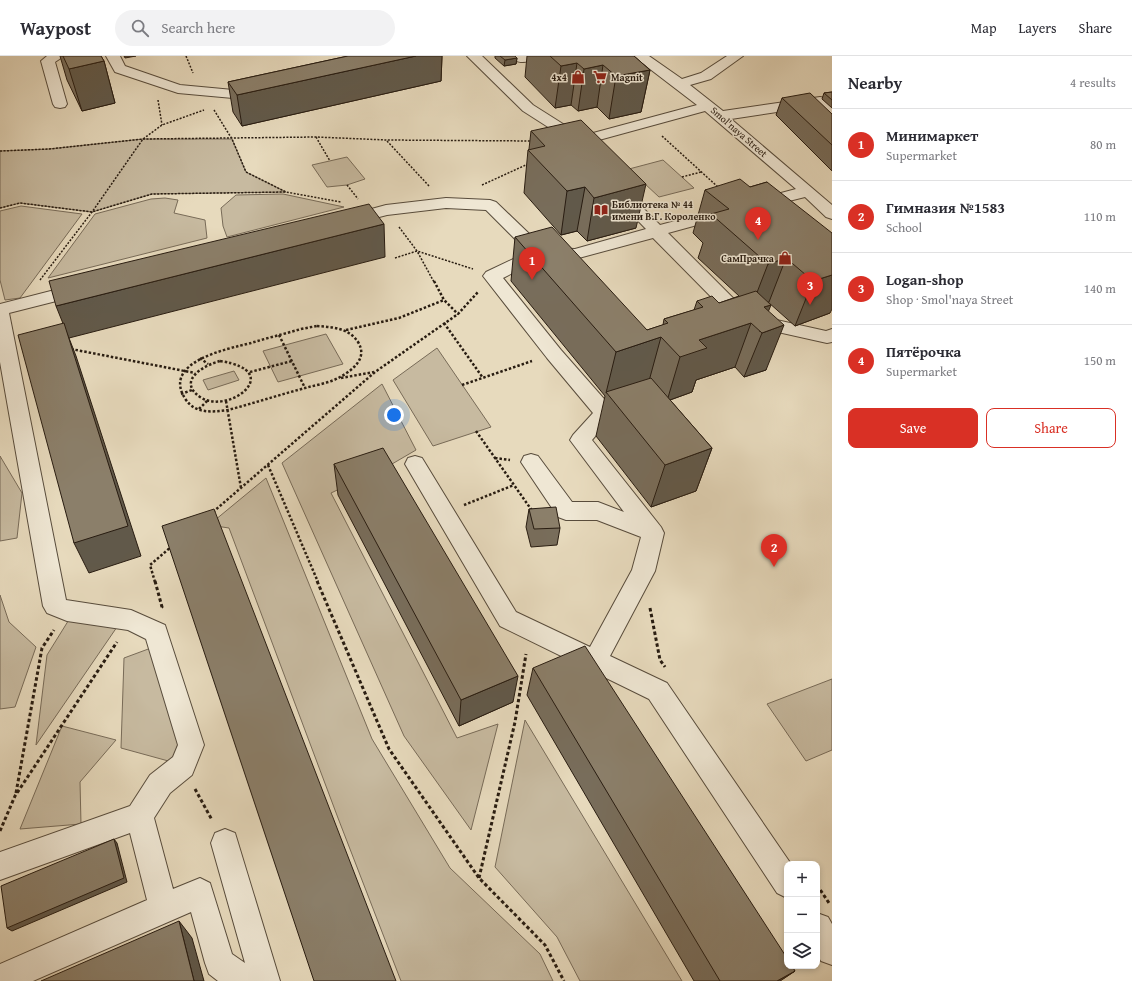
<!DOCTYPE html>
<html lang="en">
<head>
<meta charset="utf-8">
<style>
	:root { --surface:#fff; --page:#f2f2f3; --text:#2b2b33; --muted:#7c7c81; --line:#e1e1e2; --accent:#d93025 }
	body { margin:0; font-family:"Gentium Book Plus",serif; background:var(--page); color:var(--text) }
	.controls { position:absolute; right:12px; bottom:12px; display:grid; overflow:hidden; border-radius:8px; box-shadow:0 2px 6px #0003 }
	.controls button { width:36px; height:36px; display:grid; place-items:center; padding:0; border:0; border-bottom:1px solid var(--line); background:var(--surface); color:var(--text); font:20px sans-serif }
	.you { position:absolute; left:394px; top:359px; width:14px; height:14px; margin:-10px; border:3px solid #fff; border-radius:50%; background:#1a73e8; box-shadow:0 0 0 6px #1a73e833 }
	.badge { display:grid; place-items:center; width:26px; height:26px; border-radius:50%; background:var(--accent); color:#fff; font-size:13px; font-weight:700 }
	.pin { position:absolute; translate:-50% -33px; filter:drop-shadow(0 1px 2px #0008) }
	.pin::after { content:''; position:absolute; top:21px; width:14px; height:12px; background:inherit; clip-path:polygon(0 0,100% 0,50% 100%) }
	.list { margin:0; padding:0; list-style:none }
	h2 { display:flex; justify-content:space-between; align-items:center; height:52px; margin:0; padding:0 16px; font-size:17px }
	h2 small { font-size:13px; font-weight:400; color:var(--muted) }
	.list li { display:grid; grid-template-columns:26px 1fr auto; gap:12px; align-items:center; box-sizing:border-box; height:72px; padding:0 16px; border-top:1px solid var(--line) }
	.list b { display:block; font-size:15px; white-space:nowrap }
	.list p { margin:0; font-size:13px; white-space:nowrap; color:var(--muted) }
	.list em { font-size:13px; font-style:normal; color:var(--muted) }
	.actions { display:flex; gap:8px; padding:12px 16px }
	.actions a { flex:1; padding:9px 0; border:1px solid var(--accent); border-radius:8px; text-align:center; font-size:14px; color:var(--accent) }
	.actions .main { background:var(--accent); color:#fff }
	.icon { flex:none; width:22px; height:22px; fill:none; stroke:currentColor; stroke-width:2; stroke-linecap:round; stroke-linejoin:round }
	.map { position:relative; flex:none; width:832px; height:925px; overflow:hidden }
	header { display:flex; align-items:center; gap:24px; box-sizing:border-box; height:56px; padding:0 20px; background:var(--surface); border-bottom:1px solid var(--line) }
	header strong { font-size:19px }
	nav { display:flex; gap:22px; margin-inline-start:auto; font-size:14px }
	.search { width:280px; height:36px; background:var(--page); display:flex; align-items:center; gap:10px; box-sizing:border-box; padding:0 14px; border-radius:22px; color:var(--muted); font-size:15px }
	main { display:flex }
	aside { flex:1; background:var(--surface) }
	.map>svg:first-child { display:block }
</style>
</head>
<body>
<header>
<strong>Waypost</strong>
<div class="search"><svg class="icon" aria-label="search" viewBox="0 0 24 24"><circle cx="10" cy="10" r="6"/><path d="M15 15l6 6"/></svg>Search here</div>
<nav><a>Map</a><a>Layers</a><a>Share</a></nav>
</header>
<main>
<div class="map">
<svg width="832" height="925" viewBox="0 0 832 925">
	<rect width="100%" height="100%" fill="#e7dabd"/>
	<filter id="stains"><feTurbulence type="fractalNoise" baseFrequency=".005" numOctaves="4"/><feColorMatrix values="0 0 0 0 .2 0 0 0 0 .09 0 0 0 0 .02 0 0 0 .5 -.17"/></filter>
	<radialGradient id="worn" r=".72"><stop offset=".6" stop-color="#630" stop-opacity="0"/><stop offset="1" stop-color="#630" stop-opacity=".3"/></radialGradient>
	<path fill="#c7baa0" stroke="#786b58" d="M143,83H232L246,116L286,136L152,138L92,156L20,147L0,152V95L49,93Z
		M347,101L365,123L347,129L327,131L312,109Z
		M663,104L694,132L659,141L629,113Z
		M283,138L344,151L227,181L223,170L221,152L236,139Z
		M165,142L178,144L174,157L205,164L207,182L48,222L95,158L151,143Z
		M21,150L82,158L20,242L5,244L0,224V155Z
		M326,278L343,308L278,326L263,295Z
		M437,292L491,371L433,390L393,324Z
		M234,315L239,324L208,334L203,324Z
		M382,328L416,394L392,408L331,437L457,682L498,668L471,774L404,680L282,407Z
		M0,400L22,437L17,482L0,485Z
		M266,422L372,683L450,812L540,898L553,925H401L338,762L229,472L209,469Z
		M0,539L9,566L36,591L15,651L0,653Z
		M70,562L117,571L36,689L47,599Z
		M151,592L180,682L172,706L121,692L124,602Z
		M832,623V694L806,705L767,648Z
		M525,664L682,925H580L557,881L495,811Z
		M62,670L116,684L80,726L81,768L20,773Z"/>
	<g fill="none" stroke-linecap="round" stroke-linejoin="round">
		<g stroke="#584c3c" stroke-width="2">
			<path id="minor" d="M47,0H64L55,6L67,48L65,51L60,52L55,51L53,48L41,5Z
				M106,0H120L125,10L180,29L244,35L260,32L265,33L267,36L265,39L244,43L178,37L115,16Z
				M467,0H482L533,49L582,80L697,49L633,0H649L682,23L701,17L727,0H743L711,23L690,29L723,55L820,41L825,42L832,49V61L827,60L817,50L731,63L832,149V163L826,161L805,141L757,153L751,151L749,148L751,145L796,133L705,55L588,87L590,95L588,98L583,99L578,98L573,87L523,55Z
				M510,0H541L539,3C528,5 518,10 510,0Z
				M618,131L624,133L660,169L724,152L730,154L732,157L730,160L668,177L749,258L826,275L832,273V286L827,287L737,267L653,182L575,203L542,202L503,222L561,294L612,352L615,357L592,384L661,471L664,477L655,515L610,600L667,627L791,808H787V842L777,837L649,643L500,570L405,408L408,402L415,400L422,402L516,556L590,591L632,514L641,481L597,464H566L558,461L521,406L524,400L531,398L538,400L572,446H598L624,456L570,384L573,379L593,357L547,302L483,220L486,216L528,196L486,154L446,152L387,159L348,169L342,167L340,164L342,161L386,149L446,142L490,144L496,146L544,192L575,193L646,173L610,136L612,133Z
				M82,227L88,229L91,233L88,237L9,257L66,544L131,554L165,569L204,689L192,719L170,737L154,762L173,833L200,822L210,827L232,898L245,907L211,787L215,777L225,773L235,777L280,925H218L209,918L205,907L191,856L33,925H0V908L147,844L130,777L0,824V796L130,750L150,719L173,701L178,689L146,583L128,574L67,565L47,557L43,550L0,306V248Z
				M817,857L828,861L832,868V909L821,905L817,898Z"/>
		</g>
		<path stroke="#281c11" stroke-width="1.5" stroke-dasharray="2 1.5" stroke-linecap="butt" d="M186,0L193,17
			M158,44L162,69
			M214,54L232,83L246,116L286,136L341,146
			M662,80L719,132
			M316,81L330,105
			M387,85L430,131
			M0,95L49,93L143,83L316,81L387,84L533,85
			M682,121L701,116
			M347,129L358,143
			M482,129L528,108
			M0,152L20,147L92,156L152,138L286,136
			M399,171L417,195L434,226
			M395,202L417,195L473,213
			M40,224L92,156L143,83L162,69L204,54"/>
		<path stroke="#281c11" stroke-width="2.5" stroke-dasharray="2.5 2" stroke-linecap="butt" d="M434,225L444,244L458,258
			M444,267L483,322
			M317,270C332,271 349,272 358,286C368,302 353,314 340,321C330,327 316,329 305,332C279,339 254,347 228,354C212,356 196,358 186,344C160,306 227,293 251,287C267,282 284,278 301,273Z
			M346,274L399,262L444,244
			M279,279L305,332
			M71,293L195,317
			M200,302L208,308
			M220,305C287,315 228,360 200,341C176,324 205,309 220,305Z
			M250,316L292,305
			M341,322L374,316
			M462,329L532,305
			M181,338L192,334
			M226,345L241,432
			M199,353L207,345
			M476,375L533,456
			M495,402L510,404
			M268,409L318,526
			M464,449L514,429
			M213,456L375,316L458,258L478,236
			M155,526L150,509L171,491"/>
		<path stroke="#281c11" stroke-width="3" stroke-dasharray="3.5 2.5" stroke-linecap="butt" d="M155,525L162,551L160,552
			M317,525L389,693L479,822L545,889L564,925
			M650,552L660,604L665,611
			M195,733L212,764
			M16,737L42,592L54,574
			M0,775L15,740L117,586
			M479,822L515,666L526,598
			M817,829L829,847"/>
		<use href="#minor" fill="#efe7d4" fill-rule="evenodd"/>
	</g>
	<path fill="#786d5b" stroke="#281c11" d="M60,0H101L104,5L115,47L82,55L67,24Z
		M348,0H442L441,25L242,70L233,56L228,26Z
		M495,0H515L517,2L516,8L504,10L495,2Z
		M527,0H634L650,14L641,56L609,63L597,51L578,55L571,49L555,52L525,21Z
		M832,36V52L822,43L824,37Z
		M782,42L832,58V115L776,59Z
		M531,75L636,172L587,185L577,175L561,179L524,137L528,94L529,93Z
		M767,126L830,257L795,270L768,246L766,314L744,321L735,311L696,324L692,336L670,344L712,392L696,435L651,451L596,380L605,340L511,225L515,181L647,274L663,269L664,263L694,254L697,245L719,247L739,240L698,202L703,187L693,177L705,134L750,131Z
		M334,408L513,646L459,670L338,439Z
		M529,453L560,472L557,489L531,491L526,471Z
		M533,612L795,915L780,925H694L527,639Z"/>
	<path fill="#61594a" stroke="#281c11" d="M124,0H136L125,2Z
		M416,0H442L441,25L242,70L237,39Z
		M517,2L516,8L504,10L505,4Z
		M104,5L115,47L82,55L69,13Z
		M577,7L571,49L555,52L561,10Z
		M603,9L597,51L578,55L584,13Z
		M650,14L641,56L609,63L616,20Z
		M646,128L636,172L587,185L594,142Z
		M585,131L577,175L561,179L567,135Z
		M384,168L385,201L69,282L76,300L141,500L89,517L74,487L68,280L56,250Z
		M786,202L769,246L751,252L768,208Z
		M832,219V253L830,257L795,270L813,225Z
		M771,249L760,276L764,251Z
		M751,267L735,311L696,324L692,336L667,345L680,301L699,284Z
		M784,269L766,314L744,321L762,277Z
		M661,281L649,325L606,337L616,296Z
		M712,392L696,435L651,451L665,409Z
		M518,620L513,646L459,670L461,644Z
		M114,783L117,787L127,826L12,875L7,872Z
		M179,865L192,882L204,925H194Z
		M795,915L780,925H777Z"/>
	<path fill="#8b7f6a" stroke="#281c11" d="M63,0H101L104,5L69,13Z
		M348,0H416L237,39L228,26Z
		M500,0H515L517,2L505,4Z
		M550,0H634L650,14L616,20L603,9L584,13L577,7L561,10Z
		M832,36V44L824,37Z
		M810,37L832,58V89L782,42Z
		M581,64L646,128L594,142L585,131L567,135L528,94L545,90L531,75Z
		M740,123L750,131L767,126L832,177V219L813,225L786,202L768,208L711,158L729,153L705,134Z
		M369,148L384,168L56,250L49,225Z
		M552,171L647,274L668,267L664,263L703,251L697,245L712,240L719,247L756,235L771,249L764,251L784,269L762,277L751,267L699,284L707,292L680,301L661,281L616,296L515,181Z
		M64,267L128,470L74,487L18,279Z
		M651,322L712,392L665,409L606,336Z
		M383,392L518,620L461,644L334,408Z
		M556,451L560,472L534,473L529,453Z
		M214,453L396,925H314L162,470Z
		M585,590L787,902V910H792L795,915L777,925H720L533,612Z
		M114,783L124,822L7,872L1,830Z
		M179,865L194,925H41Z"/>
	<defs>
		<g id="shop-bare" transform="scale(1.08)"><path d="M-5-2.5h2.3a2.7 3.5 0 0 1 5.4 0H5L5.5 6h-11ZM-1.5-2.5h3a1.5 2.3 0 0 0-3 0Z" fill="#8f2418" stroke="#efe7d4" stroke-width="2.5" paint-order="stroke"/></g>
		<g id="supermarket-bare" transform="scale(1.08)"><path d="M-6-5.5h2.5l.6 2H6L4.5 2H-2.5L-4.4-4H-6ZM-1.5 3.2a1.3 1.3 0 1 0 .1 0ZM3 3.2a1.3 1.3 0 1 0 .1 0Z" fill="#8f2418" stroke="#efe7d4" stroke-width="2.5" paint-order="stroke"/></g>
		<g id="library-bare" transform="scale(1.08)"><path d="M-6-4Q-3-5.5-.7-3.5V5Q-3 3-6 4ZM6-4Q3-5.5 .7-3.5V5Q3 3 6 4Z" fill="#8f2418" stroke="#efe7d4" stroke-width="2.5" paint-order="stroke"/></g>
	</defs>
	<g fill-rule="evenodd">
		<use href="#shop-bare" x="578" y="21"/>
		<use href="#supermarket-bare" x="600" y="21"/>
		<use href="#library-bare" x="601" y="154"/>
		<use href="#shop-bare" x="785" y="202"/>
	</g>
	<g text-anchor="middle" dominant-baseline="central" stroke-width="3" stroke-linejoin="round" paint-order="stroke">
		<g font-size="10" font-weight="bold" fill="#281c11" stroke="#efe7d4" text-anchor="end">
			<text x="567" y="21">4х4</text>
			<text x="611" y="21" text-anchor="start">Magnit</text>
			<text x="612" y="148" text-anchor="start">Библиотека № 44<tspan x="612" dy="12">имени В.Г. Короленко</tspan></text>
			<text x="774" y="202">СамПрачка</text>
		</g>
		<g font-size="10" fill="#281c11" stroke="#efe7d4">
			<text transform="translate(739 76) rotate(41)">Smol'naya Street</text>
		</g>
	</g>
	<rect width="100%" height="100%" filter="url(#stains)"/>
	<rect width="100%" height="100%" fill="url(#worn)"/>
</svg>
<div class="controls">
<button>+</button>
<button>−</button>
<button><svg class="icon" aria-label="layers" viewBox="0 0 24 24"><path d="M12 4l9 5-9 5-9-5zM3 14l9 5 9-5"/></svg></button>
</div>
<div class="you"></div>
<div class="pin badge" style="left:532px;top:224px">1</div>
<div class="pin badge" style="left:774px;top:511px">2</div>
<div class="pin badge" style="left:810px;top:249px">3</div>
<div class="pin badge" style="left:758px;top:184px">4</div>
</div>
<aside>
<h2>Nearby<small>4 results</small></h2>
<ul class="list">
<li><span class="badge">1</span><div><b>Минимаркет</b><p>Supermarket</p></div><em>80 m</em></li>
<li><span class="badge">2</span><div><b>Гимназия №1583</b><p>School</p></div><em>110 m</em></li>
<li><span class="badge">3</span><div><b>Logan-shop</b><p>Shop · Smol'naya Street</p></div><em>140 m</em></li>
<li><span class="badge">4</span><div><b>Пятёрочка</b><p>Supermarket</p></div><em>150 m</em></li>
</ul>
<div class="actions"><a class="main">Save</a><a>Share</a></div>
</aside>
</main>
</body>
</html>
